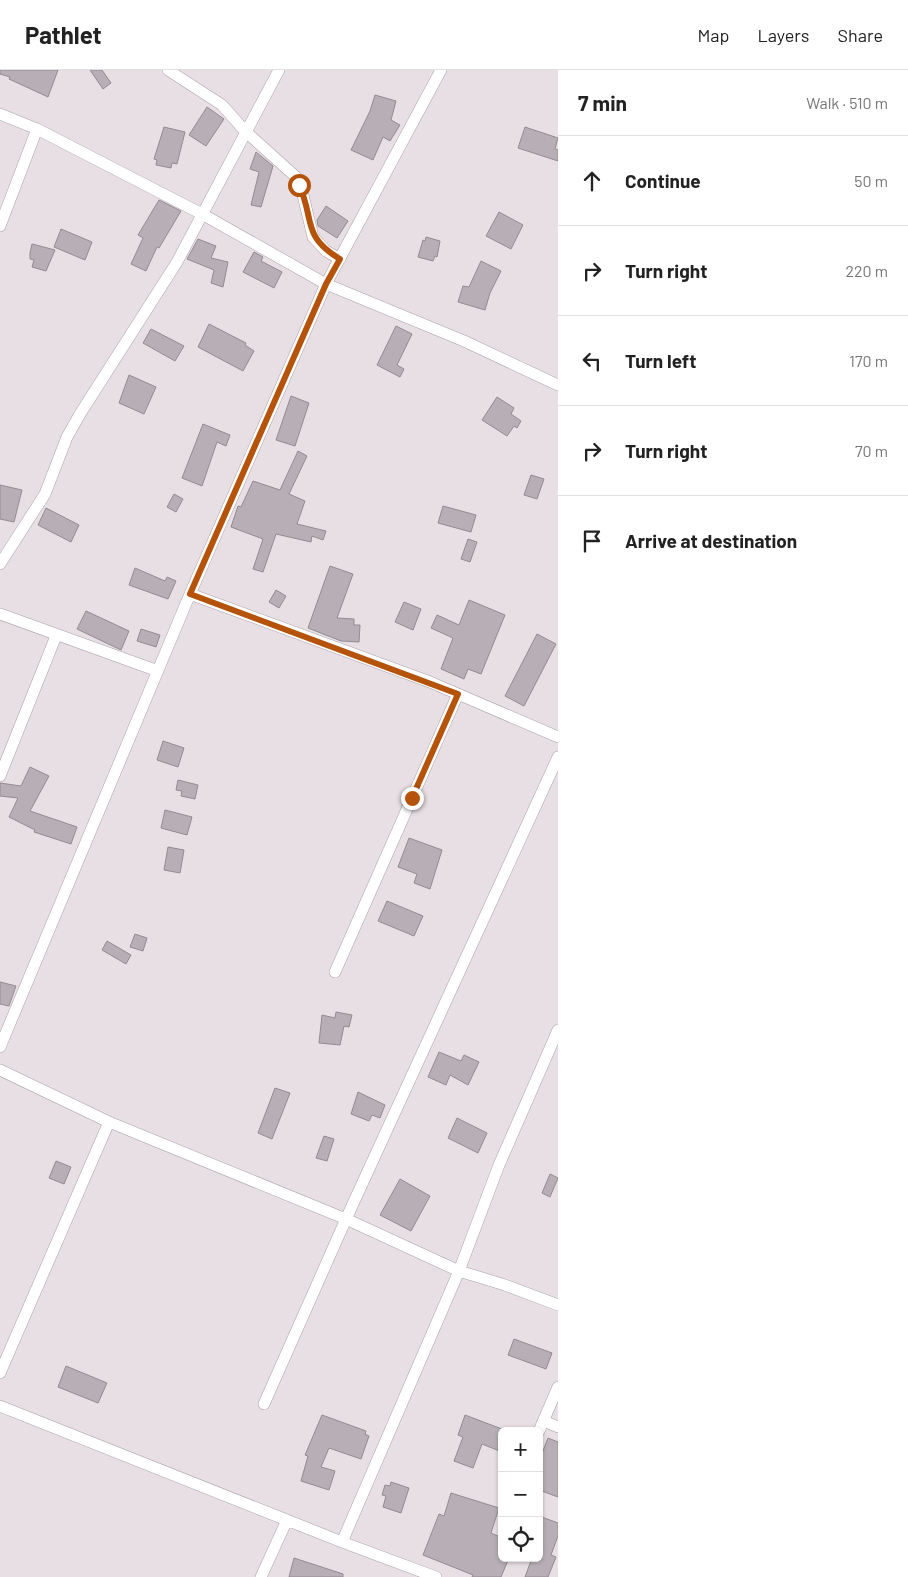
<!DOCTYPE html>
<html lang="en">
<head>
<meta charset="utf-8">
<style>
	:root { --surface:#fff; --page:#f2f2f2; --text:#222; --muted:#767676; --line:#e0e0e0 }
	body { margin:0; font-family:Barlow,sans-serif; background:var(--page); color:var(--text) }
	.controls { position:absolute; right:15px; bottom:15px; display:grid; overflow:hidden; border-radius:8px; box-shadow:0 1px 4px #0004 }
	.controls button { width:45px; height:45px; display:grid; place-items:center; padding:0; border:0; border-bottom:1px solid var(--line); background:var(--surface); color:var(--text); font:25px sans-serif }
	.stop { position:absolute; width:15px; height:15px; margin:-11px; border:4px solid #b45309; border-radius:50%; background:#fff }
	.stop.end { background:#b45309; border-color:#fff; box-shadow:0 1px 5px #0008 }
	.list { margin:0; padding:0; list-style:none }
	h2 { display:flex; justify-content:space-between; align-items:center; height:65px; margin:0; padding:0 20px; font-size:21px }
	h2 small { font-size:16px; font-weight:400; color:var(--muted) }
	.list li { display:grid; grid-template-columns:32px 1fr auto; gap:15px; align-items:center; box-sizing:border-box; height:90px; padding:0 20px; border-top:1px solid var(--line) }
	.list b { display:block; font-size:19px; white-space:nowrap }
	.list em { font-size:16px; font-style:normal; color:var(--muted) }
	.icon { flex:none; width:28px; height:28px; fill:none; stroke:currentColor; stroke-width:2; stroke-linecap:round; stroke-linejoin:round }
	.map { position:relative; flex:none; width:558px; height:1507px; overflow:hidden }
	header { display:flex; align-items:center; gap:30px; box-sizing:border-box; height:70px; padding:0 25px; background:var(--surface); border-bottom:1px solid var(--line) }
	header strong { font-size:24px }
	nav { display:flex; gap:28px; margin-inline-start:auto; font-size:18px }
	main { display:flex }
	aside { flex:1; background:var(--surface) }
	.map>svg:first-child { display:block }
</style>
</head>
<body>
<header>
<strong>Pathlet</strong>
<nav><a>Map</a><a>Layers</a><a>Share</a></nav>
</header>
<main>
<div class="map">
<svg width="558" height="1507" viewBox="0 0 558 1507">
	<rect width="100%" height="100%" fill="#e8dfe5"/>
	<path fill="#b7afb5" stroke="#938b91" d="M0,0H58L48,27L9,9L10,7L0,4Z
		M90,0H102L111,13L103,19Z
		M375,25L396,31L391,50L400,55L390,71L383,67L373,90L351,80L370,41Z
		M207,37L224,49L206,76L189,65Z
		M164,57L185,62L177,94L172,93L171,98L156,95L157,90L154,89Z
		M525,57L558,68L555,79L558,80V91L518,78Z
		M256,82L273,96L261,137L251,135L259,102L250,99Z
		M159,130L181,141L159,178L157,177L146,201L131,194L143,168L138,165Z
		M326,136L348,151L337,168L318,156L317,150Z
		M499,142L523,155L511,179L486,166Z
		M61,159L92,172L85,190L54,177Z
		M426,167L440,171L437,187L435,186L433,191L418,187L423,170L425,171Z
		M198,169L216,176L211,188L228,192L223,217L211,213L214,200L187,189Z
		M32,174L55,180L46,201L32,197L34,190L30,189V183Z
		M254,182L263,187L261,191L282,202L274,218L243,202Z
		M481,191L501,201L490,223L485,240L458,232L463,216L469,217Z
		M209,254L246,273L245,275L254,281L243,301L198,277Z
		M396,256L412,264L397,295L404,299L400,307L377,295Z
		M151,259L184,276L175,291L143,273Z
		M129,305L156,317L144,344L119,333Z
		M291,326L309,333L295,376L276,370Z
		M497,327L514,338L511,344L521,351L517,358L514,356L507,366L482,350Z
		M203,354L230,365L226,376L217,372L202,416L182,408Z
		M298,381L307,386L289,424L305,431L297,454L326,461L323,470L312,466L311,472L276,464L263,502L253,499L263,469L231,457L238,436L241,437L253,411L280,420Z
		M531,405L544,409L537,429L524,425Z
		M0,415L22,420L14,452L0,449Z
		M174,424L183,429L176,442L167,437Z
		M443,436L476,445L471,462L438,453Z
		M46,438L79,455L71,472L38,455Z
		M468,469L477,472L470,492L461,489Z
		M330,496L353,504L337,548L354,549V555H360L359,572L341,571L308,558Z
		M135,498L165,511L167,507L176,511L168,529L129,515Z
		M276,520L286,526L279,538L269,532Z
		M469,530L505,545L481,604L468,599L464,609L441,599L453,568L431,558L437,545L459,555Z
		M404,532L421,539L413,560L395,552Z
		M86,541L129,561L121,580L77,559Z
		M141,559L160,565L156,577L137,571Z
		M537,564L556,574L524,636L505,626Z
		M163,671L184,678L178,697L157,690Z
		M30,697L49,706L30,741L77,757L71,774L34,762L35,760L9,747L18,728L0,726V713L21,716Z
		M178,710L198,715L195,729L181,726L182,721L176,720Z
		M165,740L192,747L187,765L161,758Z
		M409,768L442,780L430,819L414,813L417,804L398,797Z
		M168,777L184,780L180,803L164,800Z
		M387,831L423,846L414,866L378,851Z
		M135,864L147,868L143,881L130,877Z
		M107,871L131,885L126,894L102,880Z
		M0,912L16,916L9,936L0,934Z
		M336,942L352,945L349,957L344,956L340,975L319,973L322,945L335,948Z
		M439,982L461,991L464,985L479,992L468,1015L450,1005L446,1015L428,1007Z
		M275,1018L290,1023L272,1069L258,1063Z
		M358,1022L385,1035L380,1048L372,1045L369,1051L351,1044Z
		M457,1048L487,1063L478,1083L448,1068Z
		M324,1066L334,1069L327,1091L316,1088Z
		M56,1091L71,1097L64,1114L49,1108Z
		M550,1104L558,1108L550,1127L542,1123Z
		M400,1109L430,1126L411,1161L380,1145Z
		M514,1269L552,1283L546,1299L508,1285Z
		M66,1296L107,1313L98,1333L58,1317Z
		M322,1345L366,1361L365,1364L369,1366L361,1389L329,1378L321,1397L335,1401L329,1420L301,1411L308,1386L305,1385Z
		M465,1345L502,1359V1382L482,1374L473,1398L454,1391L463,1367L458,1365Z
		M548,1368L558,1372V1427L539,1420V1391Z
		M391,1412L409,1418L401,1443L383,1437L386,1426L382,1425L385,1415L390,1416Z
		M451,1423L499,1438L491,1463L502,1468V1488H509L501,1507H472L473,1505L423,1485L439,1444L444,1446Z
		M539,1446L558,1453V1466L551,1485L556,1487L548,1507H525L532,1488H539Z
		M294,1488L343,1504V1507H289Z"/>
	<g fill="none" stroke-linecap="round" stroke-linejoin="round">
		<g stroke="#aba2a8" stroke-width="12">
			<path id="minor" d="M168,0L222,35L245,61L295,106L303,125L313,167L326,181L340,189
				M0,44L37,59L202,144L326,214L464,271L558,315
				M0,156L37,59
				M0,494L45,424L67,367L80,344L177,192L279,0
				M190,524L430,612L558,667
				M0,544L158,601
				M0,706L56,566
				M335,902L458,624
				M0,977L190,524L326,214L441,0
				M0,1000L109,1052L346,1149L459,1201L499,1095L558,960
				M0,1303L109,1052
				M264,1334L346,1149L558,687
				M0,1336L342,1472L436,1507
				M544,1351L558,1357
				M539,1361L558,1317
				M342,1472L459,1201L505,1215L558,1235
				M261,1507L287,1450"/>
		</g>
		<use href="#minor" stroke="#fff" stroke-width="11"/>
	</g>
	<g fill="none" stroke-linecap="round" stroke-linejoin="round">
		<path stroke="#b45309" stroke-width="6" d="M299,115C315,149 301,166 340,189L326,214L190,524L458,624L412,728"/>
	</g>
</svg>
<div class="controls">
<button>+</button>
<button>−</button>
<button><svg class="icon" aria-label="locate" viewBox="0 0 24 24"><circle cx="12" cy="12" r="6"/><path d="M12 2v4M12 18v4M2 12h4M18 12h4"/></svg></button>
</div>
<div class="stop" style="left:299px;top:115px"></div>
<div class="stop end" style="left:412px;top:728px"></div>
</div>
<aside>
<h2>7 min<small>Walk · 510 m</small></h2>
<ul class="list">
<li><svg class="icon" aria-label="ahead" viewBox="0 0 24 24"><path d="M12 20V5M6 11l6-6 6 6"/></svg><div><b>Continue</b></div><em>50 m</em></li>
<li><svg class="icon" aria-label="right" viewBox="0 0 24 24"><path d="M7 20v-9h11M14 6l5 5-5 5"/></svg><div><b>Turn right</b></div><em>220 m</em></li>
<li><svg class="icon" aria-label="left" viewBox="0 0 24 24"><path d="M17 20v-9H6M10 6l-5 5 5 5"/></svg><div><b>Turn left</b></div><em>170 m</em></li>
<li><svg class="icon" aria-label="right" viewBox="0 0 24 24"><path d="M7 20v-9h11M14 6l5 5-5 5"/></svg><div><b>Turn right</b></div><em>70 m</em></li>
<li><svg class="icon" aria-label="arrive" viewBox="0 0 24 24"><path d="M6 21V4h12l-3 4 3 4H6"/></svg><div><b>Arrive at destination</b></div></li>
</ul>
</aside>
</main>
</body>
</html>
